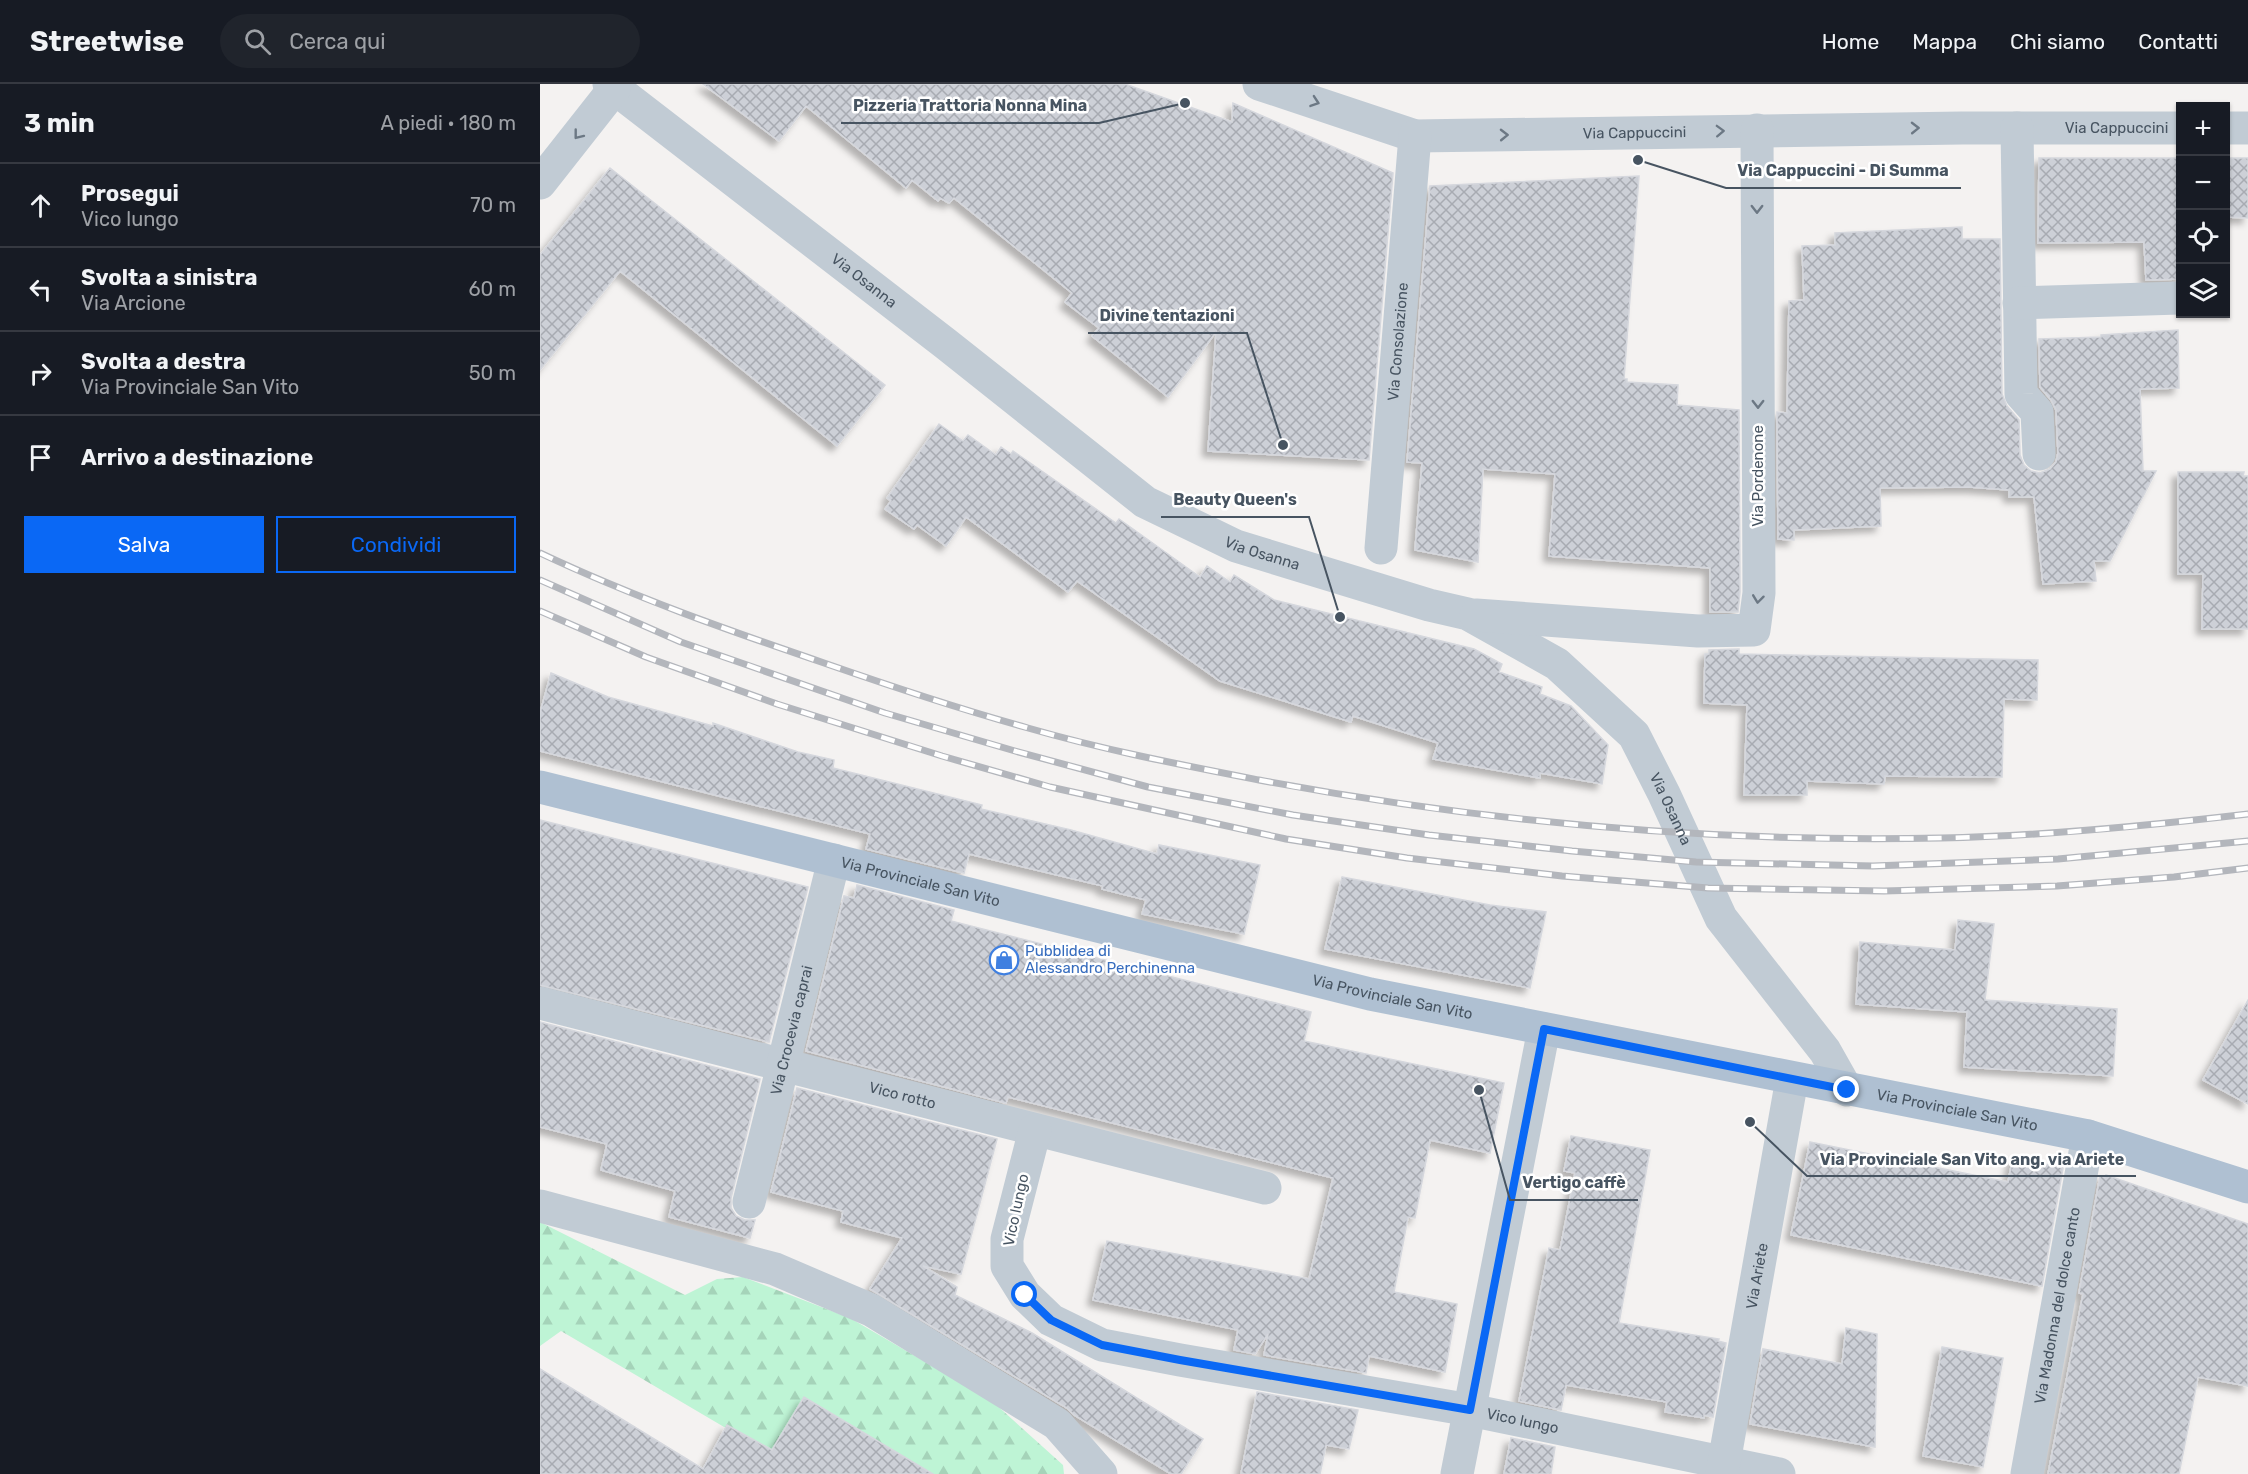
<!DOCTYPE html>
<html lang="it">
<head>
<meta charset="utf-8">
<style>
	:root { --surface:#171b24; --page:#20242c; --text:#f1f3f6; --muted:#9ea1a6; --line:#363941; --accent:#0a68f5 }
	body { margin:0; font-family:Rubik,sans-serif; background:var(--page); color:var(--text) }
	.controls { position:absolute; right:18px; top:18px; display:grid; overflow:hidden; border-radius:0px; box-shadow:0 2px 4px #0004 }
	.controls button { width:54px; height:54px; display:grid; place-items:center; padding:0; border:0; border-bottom:2px solid var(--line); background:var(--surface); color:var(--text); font:30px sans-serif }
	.stop { position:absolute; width:18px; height:18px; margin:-14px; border:4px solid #0a68f5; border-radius:50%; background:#fff }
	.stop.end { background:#0a68f5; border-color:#fff; box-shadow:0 2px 6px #0008 }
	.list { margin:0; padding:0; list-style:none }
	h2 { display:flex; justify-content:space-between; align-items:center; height:78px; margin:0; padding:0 24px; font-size:26px }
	h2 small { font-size:20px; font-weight:400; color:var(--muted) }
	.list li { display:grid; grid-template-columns:39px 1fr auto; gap:18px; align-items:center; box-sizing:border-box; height:84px; padding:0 24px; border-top:2px solid var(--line) }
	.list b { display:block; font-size:22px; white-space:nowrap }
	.list p { margin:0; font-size:20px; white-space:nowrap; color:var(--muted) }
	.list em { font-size:20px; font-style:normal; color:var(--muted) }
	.actions { display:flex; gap:12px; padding:18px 24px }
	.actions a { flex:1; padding:14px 0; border:2px solid var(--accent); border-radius:0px; text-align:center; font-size:21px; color:var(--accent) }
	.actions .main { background:var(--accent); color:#fff }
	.icon { flex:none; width:33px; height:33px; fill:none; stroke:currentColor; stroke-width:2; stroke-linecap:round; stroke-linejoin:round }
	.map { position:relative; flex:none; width:1708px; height:1390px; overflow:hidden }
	header { display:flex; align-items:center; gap:36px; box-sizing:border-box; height:84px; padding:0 30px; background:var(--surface); border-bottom:2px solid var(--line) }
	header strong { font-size:28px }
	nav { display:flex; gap:33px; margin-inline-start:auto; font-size:21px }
	.search { width:420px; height:54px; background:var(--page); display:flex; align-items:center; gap:15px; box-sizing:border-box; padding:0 21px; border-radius:33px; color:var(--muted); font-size:22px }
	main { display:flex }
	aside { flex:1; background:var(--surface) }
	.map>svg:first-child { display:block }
</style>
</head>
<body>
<header>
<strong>Streetwise</strong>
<div class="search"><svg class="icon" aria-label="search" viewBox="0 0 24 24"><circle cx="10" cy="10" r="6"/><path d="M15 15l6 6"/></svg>Cerca qui</div>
<nav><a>Home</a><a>Mappa</a><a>Chi siamo</a><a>Contatti</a></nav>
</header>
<main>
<aside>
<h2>3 min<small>A piedi · 180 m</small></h2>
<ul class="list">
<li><svg class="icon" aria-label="ahead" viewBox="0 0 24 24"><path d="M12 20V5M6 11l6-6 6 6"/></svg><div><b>Prosegui</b><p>Vico lungo</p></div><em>70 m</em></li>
<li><svg class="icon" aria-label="left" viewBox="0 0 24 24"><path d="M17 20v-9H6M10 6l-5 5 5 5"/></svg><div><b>Svolta a sinistra</b><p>Via Arcione</p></div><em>60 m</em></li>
<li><svg class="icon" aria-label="right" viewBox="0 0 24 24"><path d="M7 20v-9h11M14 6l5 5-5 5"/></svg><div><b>Svolta a destra</b><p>Via Provinciale San Vito</p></div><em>50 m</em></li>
<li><svg class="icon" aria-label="arrive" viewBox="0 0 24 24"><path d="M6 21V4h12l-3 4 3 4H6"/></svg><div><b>Arrivo a destinazione</b></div></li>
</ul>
<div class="actions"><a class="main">Salva</a><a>Condividi</a></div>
</aside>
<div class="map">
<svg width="1708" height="1390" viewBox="0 0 1708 1390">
	<defs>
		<pattern id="forest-firs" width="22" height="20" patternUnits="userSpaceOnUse" patternTransform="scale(1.5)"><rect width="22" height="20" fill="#bef4d5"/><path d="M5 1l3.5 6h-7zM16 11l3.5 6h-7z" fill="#a5d3b9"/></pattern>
		<pattern id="building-cross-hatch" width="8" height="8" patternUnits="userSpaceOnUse" patternTransform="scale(1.5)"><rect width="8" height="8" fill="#cdd0d7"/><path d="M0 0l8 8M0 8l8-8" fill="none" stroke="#a8abb2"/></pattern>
		<filter id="shadow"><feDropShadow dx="-5.5" dy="5.5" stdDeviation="3" flood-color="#0004"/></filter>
	</defs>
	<rect width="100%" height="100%" fill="#f4f2f1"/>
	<path fill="url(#forest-firs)" d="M0,1138L145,1211L177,1195L203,1193L310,1234L452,1317L523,1381L524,1390H393L264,1313L230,1370L21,1247L0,1262Z"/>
	<path fill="url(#building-cross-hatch)" stroke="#d5d7dd" stroke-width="1.5" filter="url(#shadow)" d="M163,0H585L692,38L693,19L853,89L829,376L668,367L676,248L628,313L552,252L559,244L525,218L532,209L414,114L409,119L400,114L398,117L372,96L366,104L266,22L239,57Z
		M1499,74H1641V195L1606,196L1604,158L1498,159Z
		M1686,74H1708V134L1686,133Z
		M70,84L345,301L297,362L80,187L0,286V171Z
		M1099,92L1084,295H1087V298L1138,301L1137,321L1199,326L1200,508L1198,528H1170V484L1009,472L1015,390L943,385L938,478L875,466L882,379L867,378L890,102Z
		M1422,143V155H1460L1462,310L1467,322L1479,336L1480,371L1484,381L1491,387L1500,389L1510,385L1516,378L1518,369L1516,326L1511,316L1500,303L1499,255L1561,253V251L1638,246L1639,304L1600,305L1603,387H1616L1570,477H1554L1556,497L1503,500L1494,413H1469V406L1429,403L1340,404L1341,442L1254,446V456L1238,455L1237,328L1247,329L1249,217L1264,216L1262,162L1295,161V149Z
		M399,340L423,357L428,351L456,371L461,363L471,370L473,367L576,439L579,435L660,493L667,482L690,498L694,491L734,516L934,565L962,580L959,588L1002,603L1000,610L1031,622L1068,661L1062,700L1000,689V694L893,675L898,659L813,632L811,638L680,597L537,497L528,508L426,433L406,462L377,441L374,445L345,425L351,417L347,414Z
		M1638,388H1704L1703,392H1708V545H1662L1663,490H1638Z
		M1199,565V570L1498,576L1497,616L1464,615L1462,693L1345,692L1344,700L1267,697V711H1204L1207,621L1164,619L1165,570H1169V566Z
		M11,589L68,613L173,642V639L258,668L294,676L293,684L442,721L441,725L531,746L617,770L619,761L720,781L704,850L602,830L606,816L562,805L563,802L429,770L424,789L326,765L330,750L0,667V629Z
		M0,736L268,803L229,958L0,901Z
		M802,793L950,821L1006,828L990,904L785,865Z
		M317,801L414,826L411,837L771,928L764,957L964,999L950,1069L890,1056L875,1134L868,1133L854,1208L917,1220L905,1288L829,1272L826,1289L724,1271L728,1250L715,1270L694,1266L698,1246L553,1216L567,1157L769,1195L793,1094L468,1013L466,1019L266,967L304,812L314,814Z
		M1418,836L1454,840L1445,916L1577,925L1573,992L1424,983L1427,928L1316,920L1320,858L1415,866Z
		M1708,916V1020L1663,996Z
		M0,938L220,995L191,1114V1124L196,1132L205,1136H215L210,1154L129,1133L135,1107L61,1086L67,1060L0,1043Z
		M257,1004L457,1055L421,1190L383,1182L417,1203L415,1211L492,1249L663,1355L641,1390H631L534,1331L527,1324L330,1205L362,1154L301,1138L303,1127L231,1108Z
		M1031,1052L1110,1066L1079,1239L1179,1255L1178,1257L1186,1259L1173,1333L1164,1331V1334L1125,1328L1127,1318L1026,1301L1021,1326L979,1317L1009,1164L1020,1166L1035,1089L1024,1087Z
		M1270,1058L1468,1098L1473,1073L1523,1084L1502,1202L1251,1151Z
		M1566,1091L1708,1140V1302L1658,1293L1639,1390H1508L1543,1210L1539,1209L1560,1092L1565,1093Z
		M1306,1244L1337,1250L1335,1363L1210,1340L1223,1265L1302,1280Z
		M1402,1263L1463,1274L1443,1383L1383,1372Z
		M0,1285L163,1385L187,1341L232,1366L264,1313L393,1390H0Z
		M717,1308L818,1326L809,1365L786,1361L780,1390H701Z
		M971,1354L1015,1363L1011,1390H964Z"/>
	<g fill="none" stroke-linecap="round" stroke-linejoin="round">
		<g stroke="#c1cbd4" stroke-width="33">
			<path id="s1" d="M69,0L406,260L605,418L696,462L889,521L928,530L1017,580L1094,651L1124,710L1181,834L1285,967L1307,1006"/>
			<path id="s2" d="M719,0L875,52L1422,44H1640"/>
			<path d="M1477,44L1481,310L1497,328L1499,370"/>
			<path d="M1686,44H1708"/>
			<path d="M0,99L74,5"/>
			<path d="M1479,219L1640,214"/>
			<path id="s3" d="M841,464L875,52"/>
			<path d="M936,531L1158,547L1214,546L1219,509L1217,46"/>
			<path id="s4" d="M0,919L725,1104"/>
			<path id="s5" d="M495,1046L467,1155V1182L485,1211L511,1236L562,1261L640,1276L930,1326L1239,1390"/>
			<path id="s6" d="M209,1118L294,776"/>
			<path d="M0,1122L235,1185L331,1226L517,1340L561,1390"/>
			<path d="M917,1390L1004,945"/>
			<path id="s7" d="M1182,1390L1252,995"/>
			<path id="s8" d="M1487,1390L1548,1052"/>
		</g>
		<path stroke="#afc0d2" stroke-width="33" id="s9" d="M0,703L830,910L1548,1052L1708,1103"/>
		<g stroke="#b3b6bc" stroke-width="7">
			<path id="rail" d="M0,469C93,513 190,547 287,580C353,603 420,625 488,644C564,666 642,681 719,696C944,738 1173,759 1401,754C1504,752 1606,742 1708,730
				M0,496L141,558L345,629L475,667L608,703L753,731L889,751L1032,767L1156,778L1333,782L1518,775L1708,757
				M0,527L106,573L237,620L402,672L510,703L746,755L867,774L1022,792L1168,804L1344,807L1517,802L1634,793L1708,784"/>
		</g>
		<use href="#rail" stroke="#fff" stroke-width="4.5" stroke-dasharray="14" stroke-linecap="butt"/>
	</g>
	<defs><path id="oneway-chevron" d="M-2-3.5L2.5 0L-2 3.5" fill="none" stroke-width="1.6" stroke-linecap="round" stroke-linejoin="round" transform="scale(1.5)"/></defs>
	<g stroke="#6c7884">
		<use href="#oneway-chevron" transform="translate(775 18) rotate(19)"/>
		<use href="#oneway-chevron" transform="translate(1375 44) rotate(-1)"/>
		<use href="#oneway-chevron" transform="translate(1180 47) rotate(-2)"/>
		<use href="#oneway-chevron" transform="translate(38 51) rotate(128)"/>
		<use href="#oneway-chevron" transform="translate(964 51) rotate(-1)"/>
		<use href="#oneway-chevron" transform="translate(1217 125) rotate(90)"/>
		<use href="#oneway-chevron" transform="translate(1218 320) rotate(90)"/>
		<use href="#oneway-chevron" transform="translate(1218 515) rotate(97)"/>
	</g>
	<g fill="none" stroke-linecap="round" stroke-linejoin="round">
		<path stroke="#0a68f5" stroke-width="8" d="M485,1211L511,1236L562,1261L640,1276L930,1326L1004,945L1307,1006"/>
	</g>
	<defs>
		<g id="shop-ring" transform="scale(1.5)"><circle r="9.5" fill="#fff" stroke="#3f7fe0" stroke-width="1.5"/><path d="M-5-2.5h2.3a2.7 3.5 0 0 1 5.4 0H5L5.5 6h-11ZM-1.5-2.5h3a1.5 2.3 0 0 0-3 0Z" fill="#3f7fe0"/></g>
	</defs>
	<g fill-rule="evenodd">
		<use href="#shop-ring" x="464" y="876"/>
	</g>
	<g text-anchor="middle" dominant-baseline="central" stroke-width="5" stroke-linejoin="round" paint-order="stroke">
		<g font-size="15" fill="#475461" stroke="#fff">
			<text stroke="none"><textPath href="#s2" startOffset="866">Via Cappuccini</textPath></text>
			<text stroke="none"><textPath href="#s2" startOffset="384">Via Cappuccini</textPath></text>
			<text stroke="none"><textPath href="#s1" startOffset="322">Via Osanna</textPath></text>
			<text stroke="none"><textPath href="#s3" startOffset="207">Via Consolazione</textPath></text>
			<text transform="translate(1218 392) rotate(-90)">Via Pordenone</text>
			<text stroke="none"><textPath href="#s1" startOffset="808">Via Osanna</textPath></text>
			<text stroke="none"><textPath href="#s1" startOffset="1312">Via Osanna</textPath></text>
			<text stroke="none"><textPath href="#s9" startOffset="392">Via Provinciale San Vito</textPath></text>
			<text stroke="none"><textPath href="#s9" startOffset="878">Via Provinciale San Vito</textPath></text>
			<text stroke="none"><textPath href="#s6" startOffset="177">Via Crocevia caprai</textPath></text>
			<text stroke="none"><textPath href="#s4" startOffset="374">Vico rotto</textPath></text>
			<text stroke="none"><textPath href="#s9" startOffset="1454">Via Provinciale San Vito</textPath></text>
			<text transform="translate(476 1126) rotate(-78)">Vico lungo</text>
			<text stroke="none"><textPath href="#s7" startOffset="201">Via Ariete</textPath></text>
			<text stroke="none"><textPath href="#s8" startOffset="171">Via Madonna del dolce canto</textPath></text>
			<text stroke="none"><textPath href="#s5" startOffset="694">Vico lungo</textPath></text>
		</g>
		<g font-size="15" fill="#366cbe" stroke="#fff" text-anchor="start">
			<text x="485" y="867">Pubblidea di<tspan x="485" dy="17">Alessandro Perchinenna</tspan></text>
		</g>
	</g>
	<path fill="none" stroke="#475461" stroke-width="2" d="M645 19L559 39H301M1098 76L1186 104H1421M743 361L707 249H548M800 533L769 433H621M1210 1038L1267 1092H1596M939 1006L970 1116H1098"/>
	<g fill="#475461" stroke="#fff" stroke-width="2">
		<circle cx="645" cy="19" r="6"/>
		<circle cx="1098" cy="76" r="6"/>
		<circle cx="743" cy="361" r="6"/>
		<circle cx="800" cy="533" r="6"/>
		<circle cx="1210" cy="1038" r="6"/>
		<circle cx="939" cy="1006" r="6"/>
	</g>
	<g font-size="16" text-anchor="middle" font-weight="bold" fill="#475461" stroke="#fff" stroke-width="5" stroke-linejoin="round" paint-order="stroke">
		<text x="430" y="27">Pizzeria Trattoria Nonna Mina</text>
		<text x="1303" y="92">Via Cappuccini - Di Summa</text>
		<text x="627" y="237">Divine tentazioni</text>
		<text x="695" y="421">Beauty Queen's</text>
		<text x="1432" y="1081">Via Provinciale San Vito ang. via Ariete</text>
		<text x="1034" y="1104">Vertigo caffè</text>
	</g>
</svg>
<div class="controls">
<button>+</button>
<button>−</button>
<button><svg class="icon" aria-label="locate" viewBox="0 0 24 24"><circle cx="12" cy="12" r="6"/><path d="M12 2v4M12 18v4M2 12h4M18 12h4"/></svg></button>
<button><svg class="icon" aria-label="layers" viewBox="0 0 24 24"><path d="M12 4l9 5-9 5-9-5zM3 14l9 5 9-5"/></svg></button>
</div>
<div class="stop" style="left:485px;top:1211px"></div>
<div class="stop end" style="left:1307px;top:1006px"></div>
</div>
</main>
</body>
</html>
